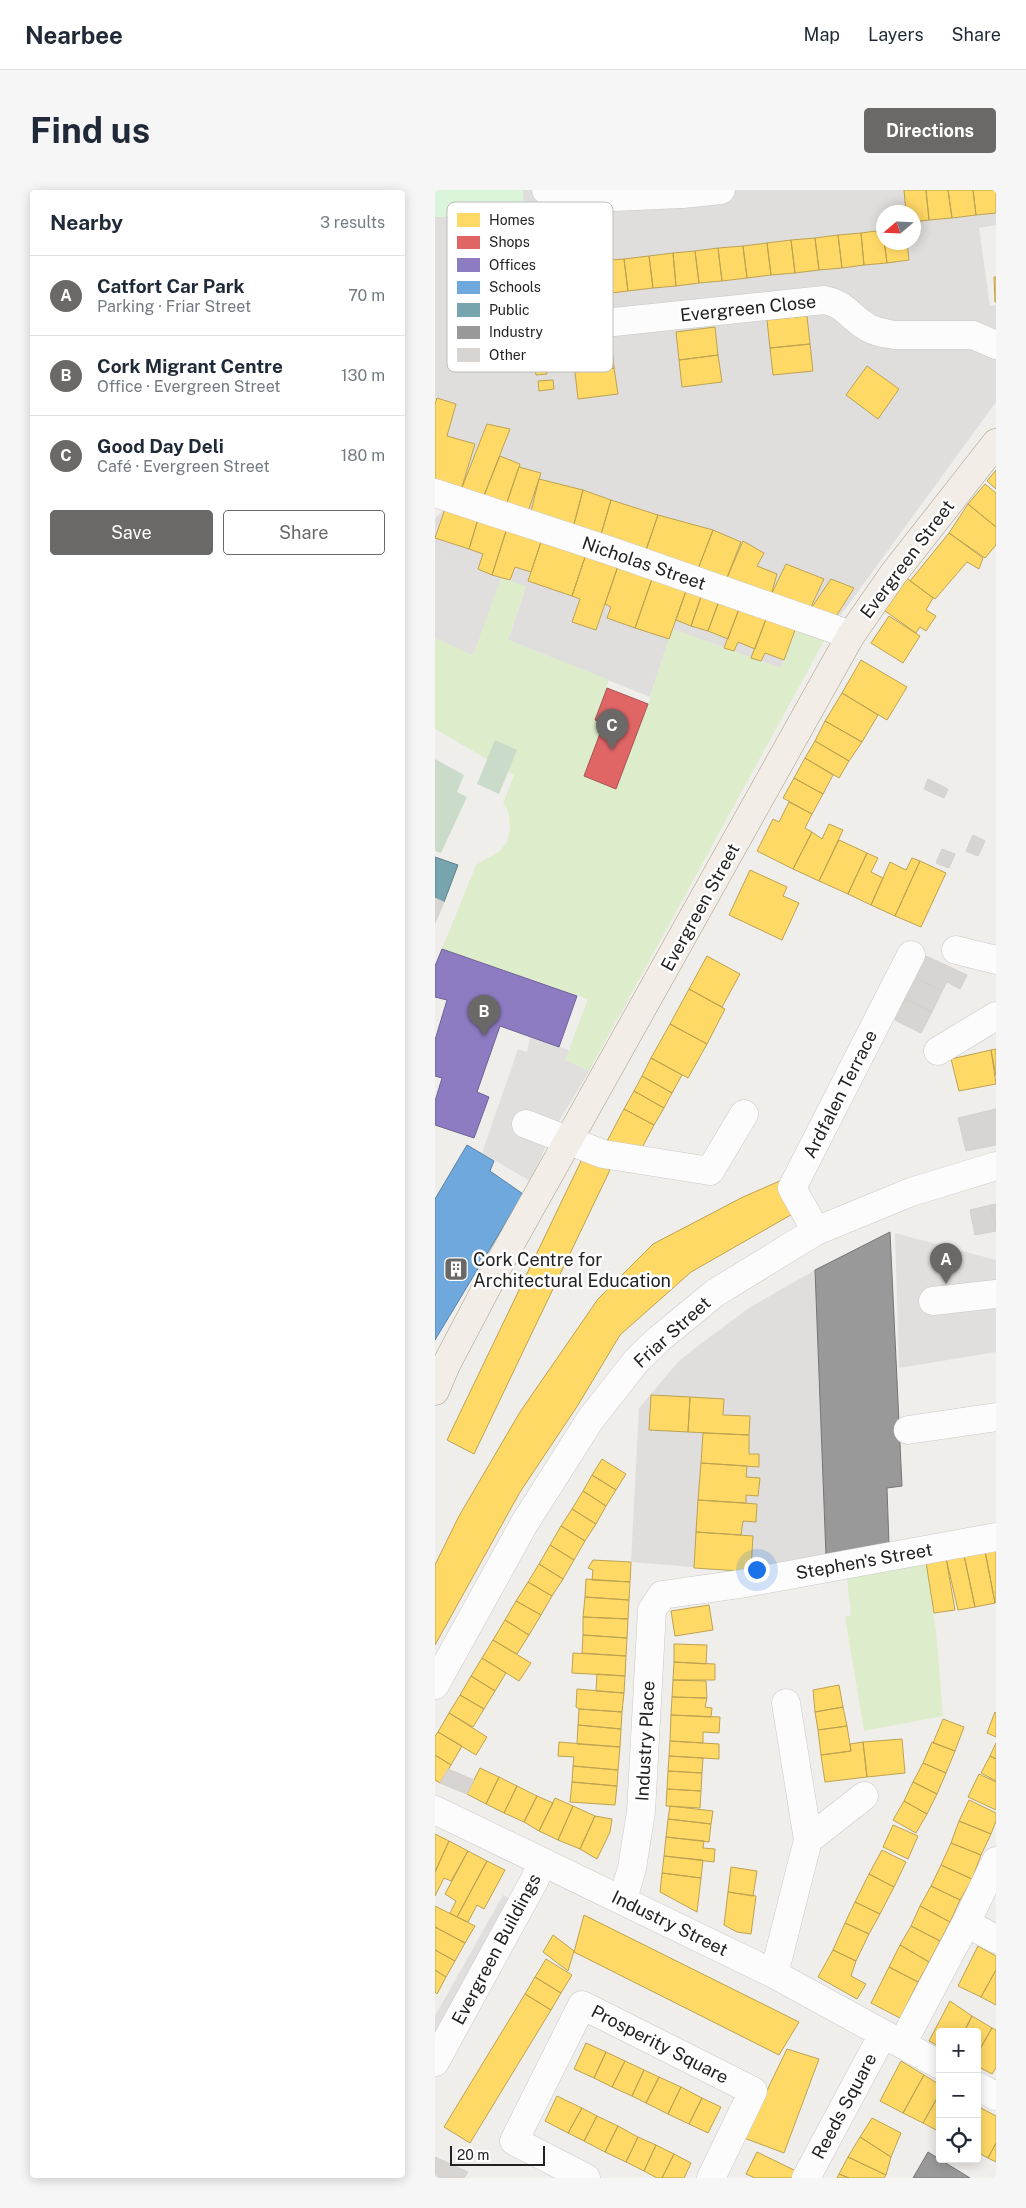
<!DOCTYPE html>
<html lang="en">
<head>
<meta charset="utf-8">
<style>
	:root { --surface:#fff; --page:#f6f6f7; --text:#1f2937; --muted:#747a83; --line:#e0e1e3; --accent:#6a6968 }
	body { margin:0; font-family:"Public Sans",sans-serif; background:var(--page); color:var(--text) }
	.controls { position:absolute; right:15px; bottom:15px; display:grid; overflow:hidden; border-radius:5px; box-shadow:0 2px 12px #0003 }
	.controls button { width:45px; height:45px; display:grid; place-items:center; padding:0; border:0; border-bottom:1px solid var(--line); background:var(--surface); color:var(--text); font:25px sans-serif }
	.compass { position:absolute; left:441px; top:15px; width:45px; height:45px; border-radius:50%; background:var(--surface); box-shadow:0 2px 12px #0003; rotate:251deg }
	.scale { position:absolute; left:15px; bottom:12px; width:95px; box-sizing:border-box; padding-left:5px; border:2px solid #222; border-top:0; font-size:14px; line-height:18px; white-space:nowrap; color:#222; -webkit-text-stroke:4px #fff; paint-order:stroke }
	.you { position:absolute; left:321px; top:1379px; width:18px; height:18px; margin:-12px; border:4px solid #fff; border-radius:50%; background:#1a73e8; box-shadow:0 0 0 8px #1a73e833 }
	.badge { display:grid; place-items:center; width:32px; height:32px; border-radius:50%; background:var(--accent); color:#fff; font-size:16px; font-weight:700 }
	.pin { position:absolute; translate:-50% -41px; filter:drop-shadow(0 1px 2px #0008) }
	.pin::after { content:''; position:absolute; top:26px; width:18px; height:15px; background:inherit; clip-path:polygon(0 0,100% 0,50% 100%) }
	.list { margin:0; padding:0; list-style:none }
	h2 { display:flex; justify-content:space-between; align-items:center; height:65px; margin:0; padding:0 20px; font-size:21px }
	h2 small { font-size:16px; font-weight:400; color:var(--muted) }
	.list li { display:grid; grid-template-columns:32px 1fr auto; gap:15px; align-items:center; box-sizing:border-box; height:80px; padding:0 20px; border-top:1px solid var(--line) }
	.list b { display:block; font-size:19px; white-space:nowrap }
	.list p { margin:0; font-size:16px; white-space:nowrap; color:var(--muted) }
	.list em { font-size:16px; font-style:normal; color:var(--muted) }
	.actions { display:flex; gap:10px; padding:15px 20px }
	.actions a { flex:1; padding:11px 0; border:1px solid var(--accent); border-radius:5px; text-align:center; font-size:18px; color:var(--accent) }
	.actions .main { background:var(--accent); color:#fff }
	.icon { flex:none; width:28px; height:28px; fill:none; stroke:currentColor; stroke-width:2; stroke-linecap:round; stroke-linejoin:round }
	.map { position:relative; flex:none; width:561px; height:1988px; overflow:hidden; border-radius:5px }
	header { display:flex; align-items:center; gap:30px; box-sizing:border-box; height:70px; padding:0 25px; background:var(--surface); border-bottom:1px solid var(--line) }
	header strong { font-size:24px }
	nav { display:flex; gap:28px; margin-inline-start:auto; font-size:18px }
	.intro { display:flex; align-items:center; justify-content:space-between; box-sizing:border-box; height:120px; padding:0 30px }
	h1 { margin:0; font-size:35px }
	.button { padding:12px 22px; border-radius:5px; background:var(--accent); color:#fff; font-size:18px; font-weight:700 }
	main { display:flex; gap:30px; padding:0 30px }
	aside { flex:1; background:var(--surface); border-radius:5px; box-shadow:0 2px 12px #0003 }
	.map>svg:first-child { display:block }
</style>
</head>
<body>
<header>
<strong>Nearbee</strong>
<nav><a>Map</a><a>Layers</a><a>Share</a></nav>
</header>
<div class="intro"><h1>Find us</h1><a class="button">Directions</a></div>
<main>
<aside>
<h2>Nearby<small>3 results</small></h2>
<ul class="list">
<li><span class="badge">A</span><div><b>Catfort Car Park</b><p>Parking · Friar Street</p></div><em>70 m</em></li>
<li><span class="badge">B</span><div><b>Cork Migrant Centre</b><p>Office · Evergreen Street</p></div><em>130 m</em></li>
<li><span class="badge">C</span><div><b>Good Day Deli</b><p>Café · Evergreen Street</p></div><em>180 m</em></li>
</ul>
<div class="actions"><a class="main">Save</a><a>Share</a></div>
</aside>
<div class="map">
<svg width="561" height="1988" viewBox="0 0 561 1988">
	<rect width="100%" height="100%" fill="#f0eeeb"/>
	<path fill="#dfdedc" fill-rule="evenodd" d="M0,0H561V35L544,38L555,116L561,115V212L403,429L0,292ZM448,22H478V52H448Z
		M10,319L252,398L360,440L346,478L237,439L215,507L73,450L89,403L75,390L66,388L38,465L0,448V328Z
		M380,1080L391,1366L305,1381L196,1372L204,1218L244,1171L264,1155L314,1118Z"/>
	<path fill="#ddeccb" d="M66,388L91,396L73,450L174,490L160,530L169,533L149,586L181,599L213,514L237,439L346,478L360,440L389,451L154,881L130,870L153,809L7,759L41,675L65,661L72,652L75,638L74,624L68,613L79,585L0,539V448L38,464Z
		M491,1372L501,1441L508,1526L429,1541L410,1427L416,1425L412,1389Z"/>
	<path fill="#cadbca" d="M60,550L82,560L64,604L42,594Z
		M0,569L29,585L22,602L32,607L6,663L0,661Z"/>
	<path fill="#daf5da" d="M0,0H88L89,27H0Z"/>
	<path fill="#e0dfde" d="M0,364L66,388L38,465L0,448Z
		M95,847L134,860L130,870L154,881L116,945L95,991L47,963L83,859L92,862Z
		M460,1043L561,1070V1162L464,1178Z
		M68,1705L77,1710L0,1846V1826Z"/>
	<path fill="#ffd966" stroke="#bda252" d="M469,0H491L494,30L478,32V22H471Z
		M491,0H513L517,28L494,30Z
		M513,0H538L541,25L517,28Z
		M538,0H561V23L541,25Z
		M448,40L452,73L429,75L426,43Z
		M426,43L429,75L407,78L403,45Z
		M403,45L407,78L384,80L380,48Z
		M380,48L384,80L360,83L356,50Z
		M356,50L360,83L336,85L332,53Z
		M449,52H472L474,70L452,73Z
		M332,53L336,85L312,88L308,56Z
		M308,56L312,88L287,91L283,58Z
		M283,58L287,91L264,93L260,61Z
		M260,61L264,93L241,96L238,63Z
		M238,63L241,96L218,98L214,66Z
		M214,66L218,98L193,101L189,69Z
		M189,69L193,101L168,104L165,71Z
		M559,87H561V112H560Z
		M372,126L375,154L335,158L332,130Z
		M280,137L283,165L244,170L241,142Z
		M176,150L179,178L140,182L137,154Z
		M375,154L378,181L338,185L335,158Z
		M283,165L287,192L247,197L244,170Z
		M432,176L464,199L443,229L411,205Z
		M111,177L112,184L101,185L100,178Z
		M179,178L183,204L143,209L140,182Z
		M118,190L119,199L104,201L103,191Z
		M2,208L21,214L12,246L40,254L26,300L0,293V214Z
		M52,234L75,239L48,308L26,300Z
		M65,266L85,274L71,315L48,308Z
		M84,277L106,283L92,325L71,315Z
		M561,280V299L552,291Z
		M104,289L148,300L138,338L96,321Z
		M550,294L561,303V337L533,314Z
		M148,300L176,310L165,348L138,338Z
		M176,310L223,325L210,363L165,348Z
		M533,314L561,337V355L550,368L514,343Z
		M10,319L44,326L34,359L0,348Z
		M223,325L278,340L263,379L210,363Z
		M44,326L73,335L57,385L43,379L48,364L34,359Z
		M73,335L108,346L96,382L80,377L75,390L57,385Z
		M278,340L306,352L291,390L263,379Z
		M514,343L548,368L544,379L532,372L500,409L475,391Z
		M108,346L152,361L137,406L93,391Z
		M308,351L329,363L322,376L342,384L336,405L291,390Z
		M152,361L184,373L161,440L137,432L145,409L137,406Z
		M184,373L218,386L200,438L172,428L176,417L170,414Z
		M351,374L389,389L375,419L336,405Z
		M218,386L252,398L234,449L200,438Z
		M469,386L498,408L491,420L501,426L491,441L485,437L481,443L446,418Z
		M396,389L419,398L400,428L377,417Z
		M252,398L267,404L256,436L241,430Z
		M267,404L284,411L273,441L256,436Z
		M284,411L304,419L293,449L273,441Z
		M304,419L331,429L320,459L303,452L299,461L289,458Z
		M454,426L485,446L468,473L436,453Z
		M331,429L360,440L349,470L330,463L326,471L316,468Z
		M426,470L472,497L452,530L407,503Z
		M407,503L443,525L427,552L390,531Z
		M390,531L427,552L414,571L380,551Z
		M380,551L414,571L404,588L370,568Z
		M370,568L398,585L388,604L359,588Z
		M359,588L388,604L377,624L348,608Z
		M354,612L377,624L370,638L377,642L358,679L322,661L338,629L344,632Z
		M394,634L408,640L384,691L358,679L377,642L387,649Z
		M404,650L432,663L413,704L384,691Z
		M432,663L443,668L436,682L448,688L436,715L413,704Z
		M477,668L485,671L460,726L436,715L455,672L471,680Z
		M485,671L511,683L486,737L460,726Z
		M315,680L352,697L348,706L364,713L347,750L294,725Z
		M272,766L305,784L287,817L254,799Z
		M254,799L290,819L272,854L235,834Z
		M235,834L272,854L253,888L216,868Z
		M561,859V886L556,860Z
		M556,860L561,894L524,901L516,869Z
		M216,868L247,885L237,903L207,886Z
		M207,886L237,903L229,918L199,901Z
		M199,901L229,918L219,935L189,919Z
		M189,919L219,935L201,969L171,953Z
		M148,967L175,980L39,1264L12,1250Z
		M347,990L361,1022L256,1082L185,1145L143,1215L85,1302L0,1455V1375L24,1326L85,1222L163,1109L218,1054L308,1007Z
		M216,1205L255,1207L253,1242L214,1240Z
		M255,1207L289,1209L288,1225L315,1226L314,1245L253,1242Z
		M268,1243L314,1245V1264H324V1277L266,1273Z
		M167,1269L191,1284L181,1300L157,1285Z
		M266,1273L312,1276L311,1287L325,1288L323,1306L311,1305V1313L263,1310Z
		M157,1285L181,1300L171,1316L148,1301Z
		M148,1301L171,1316L161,1334L137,1319Z
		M263,1310L322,1314L321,1332L308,1331L306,1345L261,1342Z
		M137,1319L161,1334L150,1351L126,1336Z
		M126,1336L150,1351L139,1370L115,1355Z
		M261,1342L318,1346L316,1379L305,1381L259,1378Z
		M115,1355L139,1370L128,1389L104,1374Z
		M561,1359V1412L560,1413L550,1361Z
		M550,1361L560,1413L540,1417L529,1365Z
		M529,1365L540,1417L523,1420L511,1368Z
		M511,1368L520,1420L499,1423L491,1372Z
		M158,1370L196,1372L195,1392L157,1390L158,1380L153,1378Z
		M104,1374L128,1389L117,1406L93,1392Z
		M151,1389L195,1392L194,1410L150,1407Z
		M93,1392L117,1406L106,1425L81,1411Z
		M150,1407L194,1410L193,1429L148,1427Z
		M81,1411L106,1425L94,1445L70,1430Z
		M274,1415L278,1440L240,1446L236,1421Z
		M148,1427L193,1429L192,1448L148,1445Z
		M70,1430L94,1445L82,1464L58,1450Z
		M148,1445L192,1448L191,1466L147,1463Z
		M58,1450L96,1473L84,1491L47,1468Z
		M239,1454L272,1455L271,1474L239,1472Z
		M138,1463L191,1466L190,1486L137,1483Z
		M47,1468L71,1483L60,1501L36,1486Z
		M239,1472L280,1474V1490H238Z
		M162,1484L190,1486L189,1503L161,1501Z
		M36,1486L60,1501L49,1519L25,1505Z
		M238,1490L271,1491L272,1508L237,1507Z
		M404,1495L408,1517L380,1522L378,1500Z
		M142,1499L189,1503L187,1522L144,1519L141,1517Z
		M25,1505L49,1519L38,1537L14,1523Z
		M237,1507L272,1508L270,1517L277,1518L276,1527L236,1525Z
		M408,1517L412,1536L383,1540L380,1522Z
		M144,1519L187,1522L186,1539L143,1535Z
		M560,1522L561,1523V1547L552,1543Z
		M14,1523L52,1547L41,1565L3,1542Z
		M236,1525L285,1527L284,1543L268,1542V1553L235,1551Z
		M508,1529L529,1537L520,1561L498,1553Z
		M143,1535L186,1539L185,1557L142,1554Z
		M412,1536L416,1561L386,1565L383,1540Z
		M3,1542L27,1556L16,1575L0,1565V1546Z
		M467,1549L470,1583L432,1587L428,1552Z
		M235,1551L284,1554V1569L234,1566Z
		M124,1552L185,1557L183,1580L138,1576L139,1567L123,1566Z
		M428,1552L432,1587L390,1592L386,1565L416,1561L415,1554Z
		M497,1552L520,1561L511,1583L488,1573Z
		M561,1553V1569L555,1566Z
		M0,1565L16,1575L5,1593L0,1590Z
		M234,1566L268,1568L267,1583L233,1581Z
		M555,1566L561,1569V1591L546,1583Z
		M488,1573L511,1583L502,1604L478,1592Z
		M138,1576L183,1580L182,1596L137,1592Z
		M45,1578L64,1587L51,1614L32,1604Z
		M233,1581L267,1583L266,1601L232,1599Z
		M544,1584L561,1592V1620L533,1607Z
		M64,1587L82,1596L69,1623L51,1614Z
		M137,1592L182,1596L180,1615L135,1612Z
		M478,1592L502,1604L492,1624L469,1611Z
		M82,1596L102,1606L89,1632L69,1623Z
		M232,1599L266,1601L265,1618L231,1616Z
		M102,1606L118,1613L104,1641L89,1632Z
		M120,1608L138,1616L123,1650L104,1641Z
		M534,1610L561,1623V1631L556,1644L524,1631Z
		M469,1611L492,1624L481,1643L458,1630Z
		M138,1616L160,1626L145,1659L123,1650Z
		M235,1616L278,1621L276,1634L233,1629Z
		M160,1626L177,1629L175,1642L162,1669L145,1659Z
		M233,1629L276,1634L274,1652L231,1647Z
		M524,1631L556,1644L546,1665L516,1653Z
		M458,1635L483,1646L473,1669L448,1657Z
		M0,1644L14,1651L0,1682Z
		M231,1647L269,1651L268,1658L280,1659L279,1672L229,1666Z
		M14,1651L33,1661L16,1691L9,1688L0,1706V1682Z
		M516,1653L546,1665L537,1689L506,1675Z
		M447,1660L471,1672L459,1697L434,1684Z
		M33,1661L52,1671L22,1727L15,1723L21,1711L10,1704Z
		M229,1666L268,1670L266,1688L227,1683Z
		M52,1671L70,1680L49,1719L42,1715L33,1732L22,1727Z
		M506,1675L537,1689L525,1710L496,1696Z
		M296,1677L322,1681L318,1706L293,1702Z
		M227,1683L266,1688L262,1722L225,1702Z
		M434,1684L459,1697L445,1724L420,1712Z
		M496,1696L525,1710L515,1732L485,1716Z
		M293,1702L321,1706L316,1744L302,1742L289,1735Z
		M420,1712L445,1724L434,1744L410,1733Z
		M0,1716L40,1736L30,1753L0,1737Z
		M485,1716L515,1732L505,1751L476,1736Z
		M149,1725L364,1832L344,1865L139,1762Z
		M410,1733L434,1744L421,1771L398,1760Z
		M476,1736L505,1751L494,1772L465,1755Z
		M0,1737L30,1753L20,1771L0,1760Z
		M118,1745L139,1761L133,1781L108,1762Z
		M465,1755L494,1772L483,1792L454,1777Z
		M543,1756L561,1766V1780L546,1807L523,1796Z
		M0,1760L20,1771L11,1787L0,1780Z
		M398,1760L421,1771L416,1786L431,1794L422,1809L383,1787Z
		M111,1769L137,1785L126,1803L100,1787Z
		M454,1777L483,1792L465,1828L436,1813Z
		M0,1780L11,1787L2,1804L0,1802Z
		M561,1780V1815L546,1807Z
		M100,1787L126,1803L116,1820L90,1804Z
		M90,1804L116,1820L35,1953L9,1937Z
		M515,1811L537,1826L529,1842H505V1857L494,1851Z
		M537,1826L557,1838L542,1864V1842H529Z
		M557,1838L561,1840V1878L557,1884L542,1876V1864Z
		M151,1853L171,1862L159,1888L139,1879Z
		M352,1859L384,1869L349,1963L309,1948Z
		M171,1862L190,1871L177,1897L159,1888Z
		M190,1871L209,1880L197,1906L177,1897Z
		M466,1871L489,1885L468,1923L445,1911Z
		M209,1880L224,1887L211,1913L197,1906Z
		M489,1885L505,1895V1903L488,1933L468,1923Z
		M224,1887L246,1897L233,1924L211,1913Z
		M246,1897L267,1908L254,1934L233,1924Z
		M505,1903V1942L488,1933Z
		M122,1906L147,1918L133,1943L110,1931Z
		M267,1908L286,1917L273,1943L254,1934Z
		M147,1918L162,1926L149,1951L133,1943Z
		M546,1918L561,1926V1953L553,1968L542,1962V1925Z
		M162,1926L183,1936L170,1962L149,1951Z
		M437,1928L466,1943L456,1967L425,1947Z
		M183,1936L203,1947L191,1972L170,1962Z
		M203,1947L221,1955L209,1981L191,1972Z
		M425,1947L456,1967L451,1985L413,1967Z
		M561,1953V1972L553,1968Z
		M221,1955L239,1964L227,1988H222L209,1981Z
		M322,1962L361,1981L357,1988H320L311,1984Z
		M239,1964L256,1973L249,1988H227Z
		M413,1967L451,1985L449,1988H414L404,1984Z
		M404,1984L414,1988H402Z"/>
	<path fill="#e06666" stroke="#a75252" d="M172,498L213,514L181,599L149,586L169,533L160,530Z"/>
	<path fill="#8e7cc3" stroke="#6e6193" d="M7,759L142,806L124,857L65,836L42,902L54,907L39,948L0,935V911L7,888L0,886V850L12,810L0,807V776Z"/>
	<path fill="#6fa8dc" stroke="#5880a4" d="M32,955L59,971L55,981L88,1004L0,1150V1009Z"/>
	<path fill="#76a5af" stroke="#5d7e85" d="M0,667L23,675L9,712L0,708Z"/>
	<path fill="#999" stroke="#757575" d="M455,1042L467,1296L452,1298L454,1355L391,1366L380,1080Z
		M493,1962L535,1988H478Z"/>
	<path fill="#d7d4d2" stroke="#d3d0cc" d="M493,589L513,599L509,608L489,599Z
		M538,645L550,651L543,666L531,661Z
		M507,659L520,664L514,678L501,673Z
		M0,708L9,712L0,733Z
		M491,766L532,785L525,799L512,792L507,801L481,788Z
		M481,788L507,801L497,822L470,809Z
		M470,809L497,822L486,843L460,830Z
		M561,919V955L531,961L523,928Z
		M561,1014V1038L556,1015Z
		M556,1015L561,1041L540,1045L535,1020Z
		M13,1579L39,1590L32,1604L5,1593Z
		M0,1967L33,1982L29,1988H0Z"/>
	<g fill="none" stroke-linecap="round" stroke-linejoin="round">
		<g stroke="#c9c8c7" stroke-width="29">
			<path id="minor" d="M111,0L125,8L132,9L247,4
				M247,0V4L286,0
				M112,139L389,110C408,113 414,125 429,135C438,142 449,143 460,145H538L561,155
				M0,303L173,360L416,445
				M521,760L561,770
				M503,861L561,826
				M91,934L168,964L275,981L309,924
				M381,1041L357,998L476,765
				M498,1111L561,1104
				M473,1240L561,1227
				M0,1495L89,1334L155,1230L202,1170L224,1149L280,1103L381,1041L476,1002L561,976
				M0,1620L339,1784L505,1875
				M373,1650L429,1606
				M188,1709L197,1678L206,1622L217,1420L227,1405L305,1394L561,1347
				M531,1733L561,1749
				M339,1784L373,1650L351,1513
				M467,1854L531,1733L561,1671
				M0,1872L99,1691L107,1672
				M542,1896L561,1906
				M151,1988L79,1951L147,1815L318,1901L276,1988
				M371,1988L448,1844"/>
		</g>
		<g stroke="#a79c86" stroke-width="29">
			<path id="major" d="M0,1201L11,1175L63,1076L416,445L459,383L561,253"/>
		</g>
		<use href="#minor" stroke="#fdfcfc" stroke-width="28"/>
		<use href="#major" stroke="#f3ede7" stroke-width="28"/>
	</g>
	<defs>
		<g id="building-square" transform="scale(1.25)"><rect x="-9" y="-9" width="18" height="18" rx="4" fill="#6a6968" stroke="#fff"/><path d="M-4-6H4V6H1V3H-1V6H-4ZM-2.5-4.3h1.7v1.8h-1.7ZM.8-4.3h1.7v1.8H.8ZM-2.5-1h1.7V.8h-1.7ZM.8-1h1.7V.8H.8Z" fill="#fff"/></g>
	</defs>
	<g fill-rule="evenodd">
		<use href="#building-square" x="21" y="1079"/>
	</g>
	<g text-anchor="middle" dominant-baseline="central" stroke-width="5" stroke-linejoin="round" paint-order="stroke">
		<g font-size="18" fill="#222" stroke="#fff">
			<text transform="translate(313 118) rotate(-6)">Evergreen Close</text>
			<text transform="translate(472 369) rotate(-53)">Evergreen Street</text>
			<text transform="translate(209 373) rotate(19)">Nicholas Street</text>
			<text transform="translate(265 717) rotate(-61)">Evergreen Street</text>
			<text transform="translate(405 904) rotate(-63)">Ardfalen Terrace</text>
			<text transform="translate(237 1142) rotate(-42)">Friar Street</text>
			<text transform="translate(429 1371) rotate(-10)">Stephen's Street</text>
			<text transform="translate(210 1551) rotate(-87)">Industry Place</text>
			<text transform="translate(235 1733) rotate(26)">Industry Street</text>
			<text transform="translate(61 1759) rotate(-62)">Evergreen Buildings</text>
			<text transform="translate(225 1854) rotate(27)">Prosperity Square</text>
			<text transform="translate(409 1916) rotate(-62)">Reeds Square</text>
		</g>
		<g font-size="18" fill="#222" stroke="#fff" text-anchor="start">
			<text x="38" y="1069">Cork Centre for<tspan x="38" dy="21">Architectural Education</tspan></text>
		</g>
	</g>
	<rect x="12" y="12" width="166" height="170" rx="8" fill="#fff" stroke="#bdbdbd" stroke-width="1"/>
	<rect x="22" y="23" width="23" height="14" fill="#ffd966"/>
	<rect x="22" y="46" width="23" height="13" fill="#e06666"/>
	<rect x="22" y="68" width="23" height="14" fill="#8e7cc3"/>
	<rect x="22" y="91" width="23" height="13" fill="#6fa8dc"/>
	<rect x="22" y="113" width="23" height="14" fill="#76a5af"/>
	<rect x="22" y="136" width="23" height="13" fill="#999"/>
	<rect x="22" y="158" width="23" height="14" fill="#d7d4d2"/>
	<g font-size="14" fill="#222">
		<text x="54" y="35">Homes</text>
		<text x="54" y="57">Shops</text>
		<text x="54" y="80">Offices</text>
		<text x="54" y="102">Schools</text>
		<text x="54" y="125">Public</text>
		<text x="54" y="147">Industry</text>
		<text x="54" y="170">Other</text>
	</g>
</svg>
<div class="controls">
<button>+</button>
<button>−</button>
<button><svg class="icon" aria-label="locate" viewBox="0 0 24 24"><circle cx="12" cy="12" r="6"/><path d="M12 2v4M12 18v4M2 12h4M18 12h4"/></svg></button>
</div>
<svg class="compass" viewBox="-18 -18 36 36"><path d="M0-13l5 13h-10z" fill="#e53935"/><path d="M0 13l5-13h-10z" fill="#747a83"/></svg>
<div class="scale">20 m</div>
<div class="you"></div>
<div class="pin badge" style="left:511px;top:1094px">A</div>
<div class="pin badge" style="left:49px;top:846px">B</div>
<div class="pin badge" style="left:177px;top:560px">C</div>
</div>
</main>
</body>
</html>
